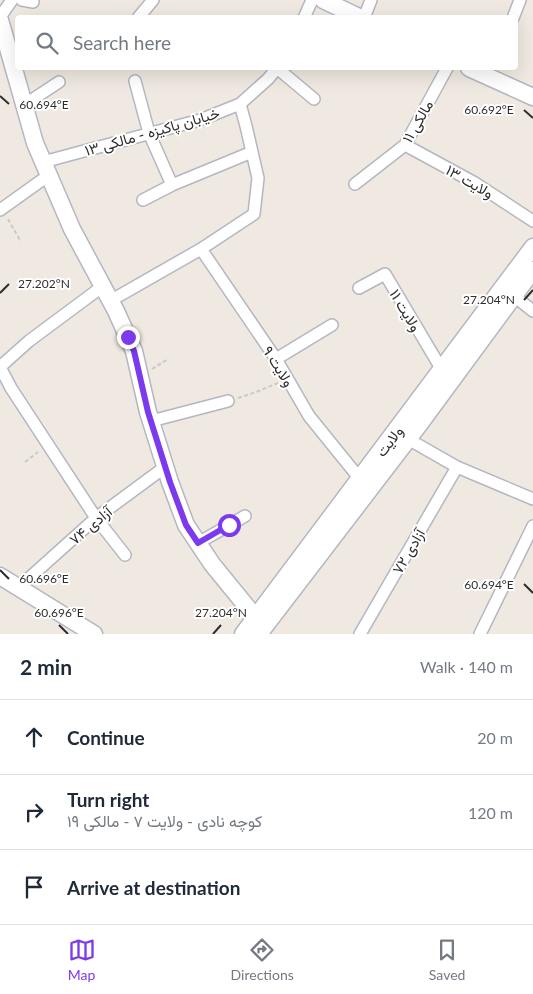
<!DOCTYPE html>
<html lang="en">
<head>
<meta charset="utf-8">
<style>
	:root { --surface:#fff; --page:#f6f6f7; --text:#1f2937; --muted:#747a83; --line:#e0e1e3; --accent:#7c3aed }
	body { margin:0; font-family:Lato,Vazirmatn,sans-serif; background:var(--page); color:var(--text) }
	.stop { position:absolute; width:15px; height:15px; margin:-11px; border:4px solid #7c3aed; border-radius:50%; background:#fff }
	.stop.end { background:#7c3aed; border-color:#fff; box-shadow:0 1px 5px #0008 }
	.list { margin:0; padding:0; list-style:none }
	h2 { display:flex; justify-content:space-between; align-items:center; height:65px; margin:0; padding:0 20px; font-size:21px }
	h2 small { font-size:16px; font-weight:400; color:var(--muted) }
	.list li { display:grid; grid-template-columns:32px 1fr auto; gap:15px; align-items:center; box-sizing:border-box; height:75px; padding:0 20px; border-top:1px solid var(--line) }
	.list b { display:block; font-size:19px; white-space:nowrap }
	.list p { margin:0; font-size:16px; white-space:nowrap; color:var(--muted) }
	.list em { font-size:16px; font-style:normal; color:var(--muted) }
	.icon { flex:none; width:28px; height:28px; fill:none; stroke:currentColor; stroke-width:2; stroke-linecap:round; stroke-linejoin:round }
	.map { position:relative; flex:none; width:533px; height:634px; overflow:hidden }
	.search { position:absolute; background:var(--surface); box-shadow:0 5px 20px #0002; left:15px; right:15px; top:15px; height:55px; display:flex; align-items:center; gap:12px; box-sizing:border-box; padding:0 18px; border-radius:5px; color:var(--muted); font-size:19px }
	.sheet { height:290px; background:var(--surface) }
	nav { display:flex; justify-content:space-around; align-items:center; box-sizing:border-box; height:70px; border-top:1px solid var(--line); background:var(--surface); font-size:14px; color:var(--muted) }
	nav a { display:grid; justify-items:center; gap:2px }
	nav .on { color:var(--accent) }
	.map>svg:first-child { display:block }
</style>
</head>
<body>
<div class="map">
<svg width="533" height="634" viewBox="0 0 533 634">
	<rect width="100%" height="100%" fill="#efe9e1"/>
	<g fill="none" stroke-linecap="round" stroke-linejoin="round">
		<g stroke="#b4b7c1" stroke-width="14">
			<path id="street" d="M22,0L33,2
				M0,17L12,0
				M138,18L153,0
				M304,18L312,0
				M364,18L371,0
				M513,18L520,0
				M277,68L314,99
				M135,81L149,133L172,185
				M24,105L59,82
				M405,145L475,183L533,221
				M43,162L200,120L240,104L268,79L277,68
				M355,184L405,145L447,68
				M143,200L172,185L252,152
				M0,210L49,175
				M201,249L276,359L309,416L360,479
				M359,288L385,274L442,370
				M514,296L533,311
				M110,301L201,249L254,214L258,178L246,126L240,104
				M276,359L332,325
				M0,367L11,388L96,518L125,555
				M0,367L29,341L103,286
				M151,421L228,401
				M408,439L457,467L533,499
				M198,543L245,516
				M18,588L96,518L165,467
				M360,634L457,467
				M480,634L533,526"/>
		</g>
		<g stroke="#b4b7c1" stroke-width="19">
			<path id="secondary" d="M323,0L361,18
				M0,20L35,143L72,229L116,311L134,351L148,412L170,482L186,525L212,564L256,618
				M469,68L533,97
				M0,576L94,634
				M243,634L533,247
				M259,634L419,425L533,270"/>
		</g>
		<path stroke="#c9c9c9" stroke-width="2" stroke-dasharray="4 2.5" stroke-linecap="butt" d="M8,219L21,242
			M152,369L168,359
			M238,398L256,392L278,383
			M25,462L38,452"/>
		<use href="#street" stroke="#fff" stroke-width="11"/>
		<use href="#secondary" stroke="#fff" stroke-width="16"/>
	</g>
	<g fill="none" stroke-linecap="round" stroke-linejoin="round">
		<path stroke="#7c3aed" stroke-width="6" d="M128,337L134,351L148,412L170,482L186,525L198,543L229,525"/>
	</g>
	<path fill="none" stroke="#2e2e2e" stroke-width="2" d="M0,96L9,104M524,110L533,118M0,293L9,284M524,300L533,290M0,570L9,579M524,584L533,593M59,625L68,634M213,634L221,625"/>
	<g text-anchor="middle" dominant-baseline="central" stroke-width="4" stroke-linejoin="round" paint-order="stroke">
		<g font-size="15" fill="#2e2e2e" stroke="#fff">
			<text transform="translate(417 121) rotate(-60)">مالکی ۱۱</text>
			<text transform="translate(152 131) rotate(-16)">خیابان پاکیزه - مالکی ۱۳</text>
			<text transform="translate(470 181) rotate(30)">ولایت ۱۳</text>
			<text transform="translate(406 310) rotate(59)">ولایت ۱۱</text>
			<text transform="translate(279 366) rotate(58)">ولایت ۹</text>
			<text transform="translate(389 441) rotate(-53)">ولایت</text>
			<text transform="translate(90 525) rotate(-40)">آزادی ۷۴</text>
			<text transform="translate(408 551) rotate(-60)">آزادی ۷۲</text>
		</g>
	</g>
	<g font-size="12" text-anchor="middle" fill="#2e2e2e" stroke="#fff" stroke-width="4" stroke-linejoin="round" paint-order="stroke">
		<text x="44" y="109">60.694°E</text>
		<text x="489" y="114">60.692°E</text>
		<text x="44" y="288">27.202°N</text>
		<text x="489" y="304">27.204°N</text>
		<text x="44" y="583">60.696°E</text>
		<text x="489" y="589">60.694°E</text>
		<text x="221" y="617">27.204°N</text>
		<text x="59" y="617">60.696°E</text>
	</g>
</svg>
<div class="stop" style="left:229px;top:525px"></div>
<div class="stop end" style="left:128px;top:337px"></div>
<div class="search"><svg class="icon" aria-label="search" viewBox="0 0 24 24"><circle cx="10" cy="10" r="6"/><path d="M15 15l6 6"/></svg>Search here</div>
</div>
<section class="sheet">
<h2>2 min<small>Walk · 140 m</small></h2>
<ul class="list">
<li><svg class="icon" aria-label="ahead" viewBox="0 0 24 24"><path d="M12 20V5M6 11l6-6 6 6"/></svg><div><b>Continue</b></div><em>20 m</em></li>
<li><svg class="icon" aria-label="right" viewBox="0 0 24 24"><path d="M7 20v-9h11M14 6l5 5-5 5"/></svg><div><b>Turn right</b><p>کوچه نادی - ولایت ۷ - مالکی ۱۹</p></div><em>120 m</em></li>
<li><svg class="icon" aria-label="arrive" viewBox="0 0 24 24"><path d="M6 21V4h12l-3 4 3 4H6"/></svg><div><b>Arrive at destination</b></div></li>
</ul>
</section>
<nav>
<a class="on"><svg class="icon" aria-label="map" viewBox="0 0 24 24"><path d="M3 6l6-2 6 2 6-2v14l-6 2-6-2-6 2zM9 4v14M15 6v14"/></svg>Map</a>
<a><svg class="icon" aria-label="directions" viewBox="0 0 24 24"><path d="M12 3l9 9-9 9-9-9zM9 14v-3h6M13 9l2 2-2 2"/></svg>Directions</a>
<a><svg class="icon" aria-label="saved" viewBox="0 0 24 24"><path d="M7 4h10v16l-5-4-5 4z"/></svg>Saved</a>
</nav>
</body>
</html>
